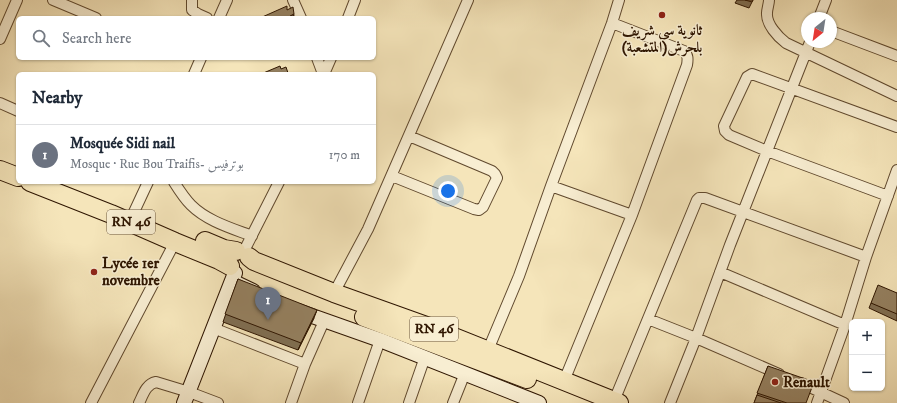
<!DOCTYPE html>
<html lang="en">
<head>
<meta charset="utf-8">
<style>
	:root { --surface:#fff; --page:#f2f2f3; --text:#1f2937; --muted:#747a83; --line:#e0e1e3; --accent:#8f2418 }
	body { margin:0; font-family:"IM FELL DW Pica",Amiri,serif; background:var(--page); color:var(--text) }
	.controls { position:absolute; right:12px; bottom:12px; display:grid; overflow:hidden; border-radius:6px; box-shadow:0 1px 3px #0004 }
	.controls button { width:36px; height:36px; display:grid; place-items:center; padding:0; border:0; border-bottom:1px solid var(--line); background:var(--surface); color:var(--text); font:20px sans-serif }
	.compass { position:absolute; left:801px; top:12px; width:36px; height:36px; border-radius:50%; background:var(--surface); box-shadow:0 1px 3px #0004; rotate:210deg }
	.you { position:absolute; left:448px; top:191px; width:14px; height:14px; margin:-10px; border:3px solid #fff; border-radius:50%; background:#1a73e8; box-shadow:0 0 0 6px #1a73e833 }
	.badge { display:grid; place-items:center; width:26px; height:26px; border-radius:50%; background:var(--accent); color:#fff; font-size:13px; font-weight:700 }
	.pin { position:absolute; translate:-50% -33px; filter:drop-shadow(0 1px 2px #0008) }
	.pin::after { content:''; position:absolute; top:21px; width:14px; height:12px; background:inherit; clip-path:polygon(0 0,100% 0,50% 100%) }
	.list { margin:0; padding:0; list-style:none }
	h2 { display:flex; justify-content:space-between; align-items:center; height:52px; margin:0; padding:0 16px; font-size:17px }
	h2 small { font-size:13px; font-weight:400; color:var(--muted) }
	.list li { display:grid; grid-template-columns:26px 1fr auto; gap:12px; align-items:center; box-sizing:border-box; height:60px; padding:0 16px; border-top:1px solid var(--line) }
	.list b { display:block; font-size:15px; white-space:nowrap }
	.list p { margin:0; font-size:13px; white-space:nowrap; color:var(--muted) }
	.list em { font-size:13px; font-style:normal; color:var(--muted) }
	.icon { flex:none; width:22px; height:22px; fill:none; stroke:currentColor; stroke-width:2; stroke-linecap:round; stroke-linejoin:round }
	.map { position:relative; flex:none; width:897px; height:403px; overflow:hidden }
	.search { position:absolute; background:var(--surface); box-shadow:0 1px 3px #0004; left:16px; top:16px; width:360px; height:44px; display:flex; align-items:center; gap:10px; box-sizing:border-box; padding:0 14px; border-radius:6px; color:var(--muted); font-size:15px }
	.panel { position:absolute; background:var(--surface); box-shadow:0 1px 3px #0004; left:16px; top:72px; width:360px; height:112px; border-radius:6px }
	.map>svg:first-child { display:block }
</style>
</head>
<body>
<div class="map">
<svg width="897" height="403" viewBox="0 0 897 403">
	<rect width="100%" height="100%" fill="#f5e5ba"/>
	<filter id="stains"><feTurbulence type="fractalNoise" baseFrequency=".005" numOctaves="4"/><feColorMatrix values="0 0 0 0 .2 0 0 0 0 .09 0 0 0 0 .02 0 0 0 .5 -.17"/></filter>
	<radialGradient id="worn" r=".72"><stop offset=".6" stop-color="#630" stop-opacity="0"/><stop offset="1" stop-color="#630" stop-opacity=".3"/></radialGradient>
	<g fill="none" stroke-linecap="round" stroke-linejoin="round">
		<g stroke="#60492e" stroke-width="12">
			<path id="street" d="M53,0L96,18
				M192,0V10L198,14L207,18
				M293,0L301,18
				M769,0C769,4 767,9 767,13C766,24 778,37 786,43L897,96
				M219,18L227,0
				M348,18L355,0
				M819,18L826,0
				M831,31L897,56
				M0,39L17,0
				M317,58L323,74
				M194,74L201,58
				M324,74L331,58
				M0,103L18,111
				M392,176L474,209L479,210L483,207L497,178L495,174L492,171L409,136
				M174,182C179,190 184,198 191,205C207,221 231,228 252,236
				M551,186L632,215
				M888,196L767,151L729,135L725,131L724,126L747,77L752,74L897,127
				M134,212L148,182
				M244,251L279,182
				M720,272L845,325
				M334,293L368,229L468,0
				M648,319L696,338L779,374
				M213,328L305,364
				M488,350L519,276L551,186L612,23L619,0
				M564,381L632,215L687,65C688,59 688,55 684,51L612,23
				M801,383L844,403
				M614,401L697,200L699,198H705L866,257
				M91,403L175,242
				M139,403C143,395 146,384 156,382L189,392L218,403
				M291,403L305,364L324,321
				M358,403L380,340
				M409,403L425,357
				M453,403L465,373
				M670,403L696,338L730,245L810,42
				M817,403L845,325L866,257L897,170"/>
		</g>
		<g stroke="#2e1500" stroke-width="16">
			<path id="secondary" d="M232,281L253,291
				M298,311L380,340L539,403
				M184,403L235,273"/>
		</g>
		<g stroke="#2e1500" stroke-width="20">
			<path id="highway" d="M0,170L18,177
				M30,182L111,214L175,242L219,260L230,266
				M205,241L224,249L236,251
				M249,257L254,261L334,293L429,327L619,403
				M364,317L527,379"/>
		</g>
		<use href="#street" stroke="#f8eed2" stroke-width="10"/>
		<use href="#secondary" stroke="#f8eed2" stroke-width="14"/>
		<use href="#highway" stroke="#f5e5ba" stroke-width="18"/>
	</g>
	<path fill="#806f53" stroke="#2e1500" d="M737,0H753L749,8L735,3Z
		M238,279L314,318L298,350L223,322Z
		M897,293V321L869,308L871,303Z
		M768,366L806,403H754Z"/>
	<path fill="#685a44" stroke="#2e1500" d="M294,14L293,18H289L290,16Z
		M317,310L314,318L298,350L301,343Z"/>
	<path fill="#958161" stroke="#2e1500" d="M745,0H753L752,2Z
		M287,6V10L293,7L294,14L290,16V18H260Z
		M280,66L281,69L286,67L288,73L285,74H261Z
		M238,279L317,310L301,343L225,314Z
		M878,285L897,293V314L871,303Z
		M768,366L814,382L806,403H787L757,393Z
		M757,395L781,403H754Z"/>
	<g fill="#8f2418" stroke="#f8eed2" stroke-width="1.5">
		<circle cx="662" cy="15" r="4"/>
		<circle cx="94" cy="272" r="4"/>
		<circle cx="775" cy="382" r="4"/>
	</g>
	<g text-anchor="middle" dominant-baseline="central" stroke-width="3" stroke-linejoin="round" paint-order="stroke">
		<g fill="#f8eed2" stroke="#6b563f" stroke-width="1">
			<rect x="107" y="210" width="48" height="24" rx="3"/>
			<rect x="410" y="317" width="48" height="24" rx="3"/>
		</g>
		<g font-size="14" font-weight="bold" fill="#2e1500">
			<text x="131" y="222">RN 46</text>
			<text x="434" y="329">RN 46</text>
		</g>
		<g font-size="15" font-weight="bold" fill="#2e1500" stroke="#f8eed2" text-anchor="start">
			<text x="662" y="30" text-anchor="middle">ثانوية سي شريف<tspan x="662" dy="17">بلحرش(المتشعبة)</tspan></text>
			<text x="102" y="263">Lycée 1er<tspan x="102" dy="17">novembre</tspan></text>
			<text x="783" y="382">Renault</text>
		</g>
	</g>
	<rect width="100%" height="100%" filter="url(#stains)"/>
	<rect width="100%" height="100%" fill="url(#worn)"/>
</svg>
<div class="controls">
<button>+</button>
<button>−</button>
</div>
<svg class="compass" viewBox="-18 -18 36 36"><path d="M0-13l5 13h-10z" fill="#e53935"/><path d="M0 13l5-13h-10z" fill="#747a83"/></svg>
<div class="you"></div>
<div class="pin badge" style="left:268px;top:320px;background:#6b7280">1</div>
<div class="search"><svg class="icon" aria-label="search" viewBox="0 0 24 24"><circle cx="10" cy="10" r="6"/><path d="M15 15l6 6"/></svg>Search here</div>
<section class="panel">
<h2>Nearby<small></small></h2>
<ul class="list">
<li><span class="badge" style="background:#6b7280">1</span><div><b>Mosquée Sidi nail</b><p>Mosque · Rue Bou Traifis- بوترفيس</p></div><em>170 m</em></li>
</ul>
</section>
</div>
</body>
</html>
